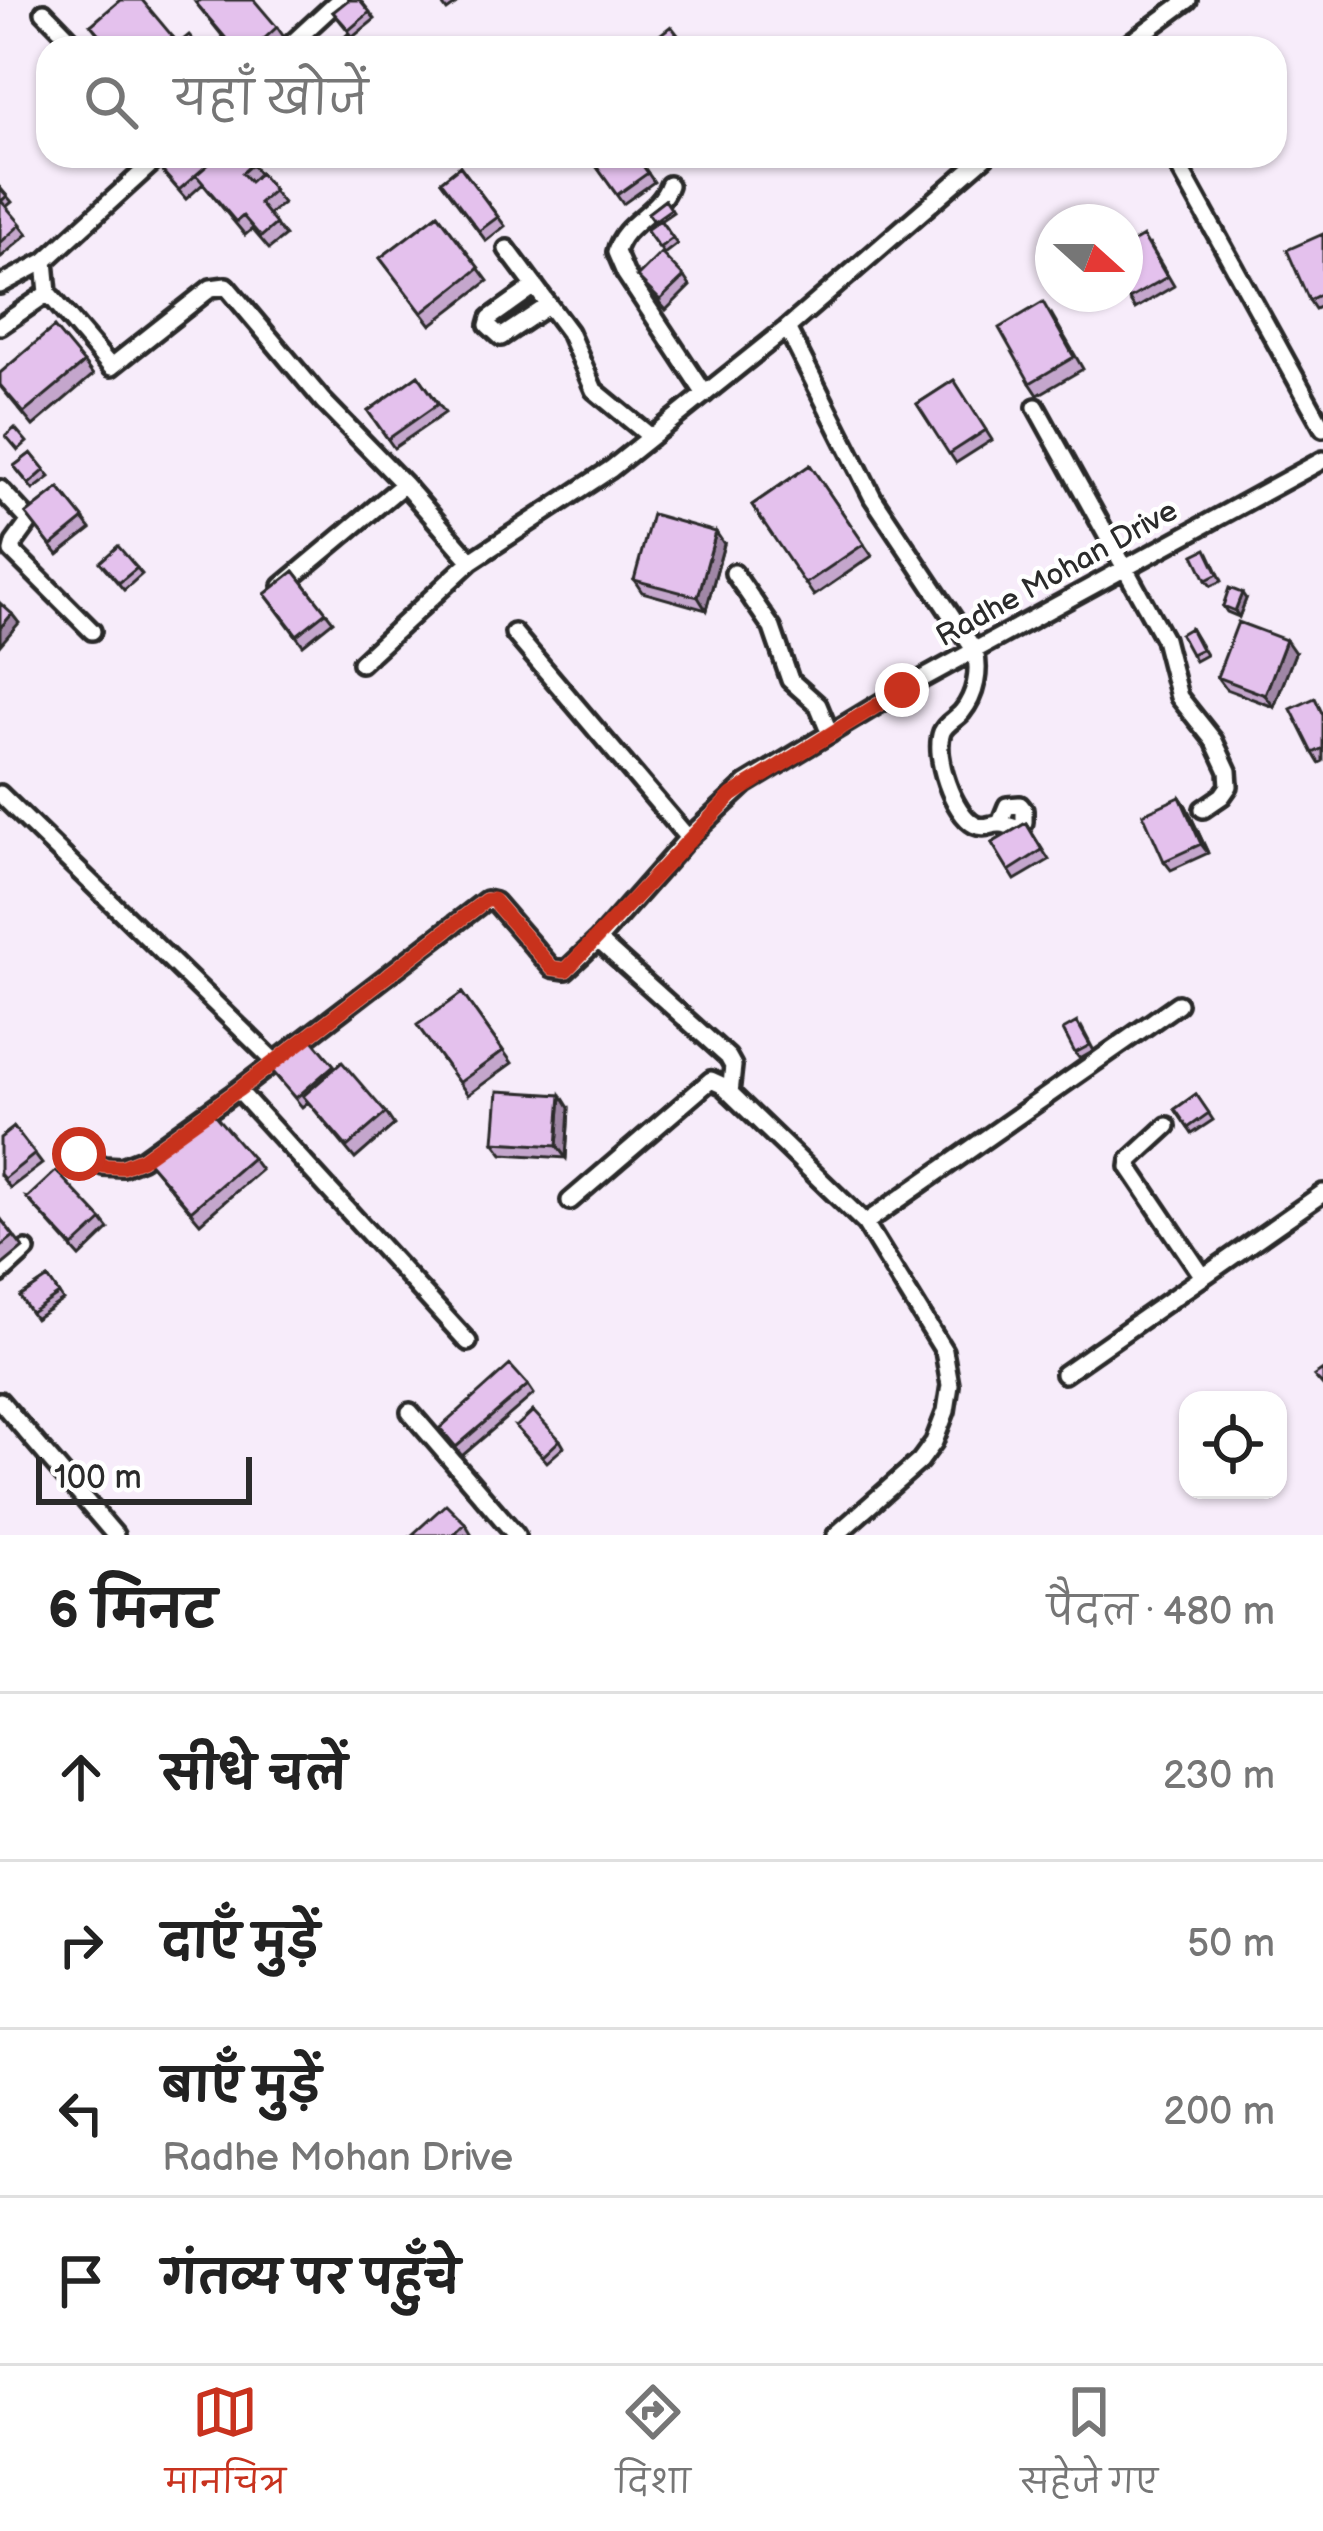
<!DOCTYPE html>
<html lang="hi">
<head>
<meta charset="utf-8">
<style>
	:root { --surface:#fff; --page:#f2f2f2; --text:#222; --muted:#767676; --line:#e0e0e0; --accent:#c8321e }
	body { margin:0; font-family:"Balsamiq Sans","Playpen Sans Deva",sans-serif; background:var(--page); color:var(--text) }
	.controls { position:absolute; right:36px; bottom:36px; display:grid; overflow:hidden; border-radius:24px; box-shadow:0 3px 9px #0004 }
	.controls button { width:108px; height:108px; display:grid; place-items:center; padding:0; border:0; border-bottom:3px solid var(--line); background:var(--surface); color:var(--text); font:60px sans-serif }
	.compass { position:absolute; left:1035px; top:204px; width:108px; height:108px; border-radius:50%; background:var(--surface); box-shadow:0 3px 9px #0004; rotate:111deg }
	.scale { position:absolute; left:36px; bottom:30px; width:216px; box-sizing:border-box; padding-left:12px; border:6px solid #2b2b2b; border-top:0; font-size:33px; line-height:42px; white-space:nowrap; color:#2b2b2b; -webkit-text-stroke:9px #fff; paint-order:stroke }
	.stop { position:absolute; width:36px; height:36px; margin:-27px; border:9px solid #c8321e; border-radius:50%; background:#fff }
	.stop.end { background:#c8321e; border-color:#fff; box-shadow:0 3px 12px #0008 }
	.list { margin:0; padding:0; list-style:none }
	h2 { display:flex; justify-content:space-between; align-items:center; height:156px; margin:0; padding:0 48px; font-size:51px }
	h2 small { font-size:39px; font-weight:400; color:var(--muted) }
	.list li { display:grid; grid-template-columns:78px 1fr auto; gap:36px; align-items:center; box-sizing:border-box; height:168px; padding:0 48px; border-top:3px solid var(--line) }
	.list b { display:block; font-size:45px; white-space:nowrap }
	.list p { margin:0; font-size:39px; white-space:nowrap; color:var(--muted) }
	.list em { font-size:39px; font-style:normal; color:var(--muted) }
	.icon { flex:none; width:66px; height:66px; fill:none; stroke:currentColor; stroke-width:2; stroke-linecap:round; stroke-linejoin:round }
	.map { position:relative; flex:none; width:1323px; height:1535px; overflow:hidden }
	.search { position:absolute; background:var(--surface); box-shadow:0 3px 9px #0004; left:36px; right:36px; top:36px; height:132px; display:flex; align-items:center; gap:30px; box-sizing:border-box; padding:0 42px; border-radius:36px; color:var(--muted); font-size:45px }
	.sheet { height:828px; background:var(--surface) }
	nav { display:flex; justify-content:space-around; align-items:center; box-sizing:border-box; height:168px; border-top:3px solid var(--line); background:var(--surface); font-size:33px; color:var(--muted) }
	nav a { display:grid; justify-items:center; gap:6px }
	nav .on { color:var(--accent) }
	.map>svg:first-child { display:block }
</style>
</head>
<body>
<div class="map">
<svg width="1323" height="1535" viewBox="0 0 1323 1535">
	<rect width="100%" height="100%" fill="#f7ecfa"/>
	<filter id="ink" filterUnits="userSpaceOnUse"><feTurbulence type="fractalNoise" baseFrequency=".00833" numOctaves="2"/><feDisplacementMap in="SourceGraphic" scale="24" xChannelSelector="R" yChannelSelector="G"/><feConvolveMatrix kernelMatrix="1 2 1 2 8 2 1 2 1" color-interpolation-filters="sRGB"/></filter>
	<g filter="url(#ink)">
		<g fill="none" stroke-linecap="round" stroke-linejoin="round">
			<g stroke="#2b2b2b" stroke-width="24">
				<path id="minor" d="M44,12L79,48
					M287,48L339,0
					M1123,48L1188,0
					M1173,156L1323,428
					M669,185C659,214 623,222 616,252L625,273L705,394
					M507,249L569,332L594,390L651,437
					M0,285L45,261L160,156
					M535,286L490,318L488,325L501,337L549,305
					M48,293L111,367L211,288L226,286L323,401L404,484L471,561L611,469L787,328L986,156
					M0,326L48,293L45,261
					M787,328L873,498L975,651C980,671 976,695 962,712C955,720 946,723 942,732C933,755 953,814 975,825C986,830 991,823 1001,824C1007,824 1012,828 1019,828L1024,822V810L1020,805L1007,806L1000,823
					M1036,407L1164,639L1179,697L1214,741L1228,771L1229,786L1222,796L1203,809
					M0,489L30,521L14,543L12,551L92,631
					M734,573L772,628L790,680L818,705L830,734
					M282,586L404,484
					M514,633L688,838
					M361,663L471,561
					M0,794L274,1061
					M598,940L728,1057L733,1066L730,1093
					M238,1090L468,1342
					M1167,1126L1130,1160L1129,1167L1202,1275
					M79,1153L103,1166L122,1167L142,1159L238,1090L486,900L495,902L552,968L566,970L598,940L688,838L746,784L902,690L1323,460
					M570,1201L711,1080L722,1085L865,1223L944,1351L950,1385L946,1411L934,1442L920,1461L836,1535
					M865,1223L1178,1004
					M0,1274L26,1250
					M1064,1374L1323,1193
					M0,1401L115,1535
					M410,1412L516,1535"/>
			</g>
			<use href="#minor" stroke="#fff" stroke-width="15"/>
		</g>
		<path fill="#c4a6cc" stroke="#2b2b2b" stroke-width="3" d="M360,0L375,19L353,37L333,12Z
			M439,0H462L447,11Z
			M196,3L277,27L286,40L277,48H232Z
			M91,25L173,37L178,44L200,48H109Z
			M149,156H245L283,203L268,215L285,236L269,249L252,229L245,235L203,184L186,199Z
			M589,156H636L654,182L623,204Z
			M460,166L505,226L486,241L441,181Z
			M0,188L12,202L6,207L28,234L0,258Z
			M665,200L673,212L660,221L677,244L664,254L646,230L655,223L648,213Z
			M438,214L488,281L431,325L380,258Z
			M1323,234V305L1315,309L1309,300Z
			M1150,245L1174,286L1135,309L1125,293Z
			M637,277H684L690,286L666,310Z
			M1052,315L1083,369L1038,395L1030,383Z
			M84,363L93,375L33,426L0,386Z
			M418,375L445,413L394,448L368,411Z
			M954,380L992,440L956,463L917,404Z
			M31,453L50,477L33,490L14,466Z
			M810,465L872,556L814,596L752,505Z
			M59,488L91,529L58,555L26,514Z
			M724,544L706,610L642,592L634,580Z
			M1210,555L1222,581L1211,586L1206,580Z
			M105,568H137L142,574L124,590Z
			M294,571L333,621L303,645L265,594Z
			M1246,599L1239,617L1227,612L1223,606Z
			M1190,628L1206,655L1195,661L1191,654Z
			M1295,653L1274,707L1226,689L1217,677Z
			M1323,711V761L1319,763L1313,753Z
			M1180,797L1186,806L1208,853L1171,870L1164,861Z
			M1026,823L1049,860L1015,880L992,843Z
			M462,993L512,1063L468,1095L418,1026Z
			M1082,1028L1094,1051L1080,1059L1075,1053Z
			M306,1032L336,1068L386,1113L394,1125L355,1159L308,1102L302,1107L267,1065Z
			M1196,1094L1213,1120L1192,1134L1175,1109Z
			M569,1108L566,1158L503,1154L494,1142Z
			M14,1127L42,1164L10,1188L0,1175Z
			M252,1158L261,1170L200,1223L146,1159Z
			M27,1198L102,1220L109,1229L80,1257Z
			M0,1218L23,1248L0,1267Z
			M48,1278L63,1300L35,1319L20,1297Z
			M528,1385L534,1394L462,1456L440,1428Z
			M516,1427L560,1440L564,1447L547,1462Z
			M465,1523L471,1533L469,1535H412Z"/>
		<path fill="#a087a6" stroke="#2b2b2b" stroke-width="3" d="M716,532L724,544L706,610L698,597Z
			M1242,593L1246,599L1239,617L1235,611Z
			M12,614L19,623L0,645V628Z
			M1286,640L1295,653L1274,707L1265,695Z
			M1180,797L1186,806L1208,853L1201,844Z
			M561,1095L569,1108L566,1158L557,1146Z"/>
		<path fill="#e4c1ed" stroke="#2b2b2b" stroke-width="3" d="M120,0H142L173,37L160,48H111L91,25Z
			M200,0H254L277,27L254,48H234L196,3Z
			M348,0H360L370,12L349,30L333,12Z
			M671,26L688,48H643Z
			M349,33L361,48H332Z
			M189,35L200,48H173Z
			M149,156H218L179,190Z
			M218,156H245L252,164L242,173L250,182L260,173L274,190L259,203L276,224L261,237L243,216L236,222L196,175Z
			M589,156H636L648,173L617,195Z
			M460,166L498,217L479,231L441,181Z
			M0,188L7,196L0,202Z
			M665,200L671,209L654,221L648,213Z
			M2,202L21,224L0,243V203Z
			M438,214L479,268L422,313L380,258Z
			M660,220L673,238L659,248L646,230Z
			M1323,234V293L1309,300L1287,250Z
			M1143,236L1167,277L1129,299L1125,293V247Z
			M661,253L684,277L660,300L637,277Z
			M1043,302L1074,357L1030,383L999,328Z
			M54,327L84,363L24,413L0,385V373Z
			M418,375L438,404L388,439L368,411Z
			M954,380L986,430L949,454L917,404Z
			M15,428L27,442L18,450L6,436Z
			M31,453L45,470L29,484L14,466Z
			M810,465L864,544L805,584L752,505Z
			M59,488L84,519L51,546L26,514Z
			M652,514L716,532L698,597L634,580Z
			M118,546L137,568L119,583L100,562Z
			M1206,549L1218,574L1206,580L1194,555Z
			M294,571L326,612L297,635L265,594Z
			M1229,588L1242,593L1235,611L1223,606Z
			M0,603L12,614L0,628Z
			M1238,622L1286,640L1265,695L1217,677Z
			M1190,628L1201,649L1191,654L1180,634Z
			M1315,698L1323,715V748L1313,753L1291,709Z
			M1180,797L1201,844L1164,861L1143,814Z
			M1026,823L1042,850L1009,871L992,843Z
			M462,993L503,1051L459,1083L417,1025Z
			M1077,1022L1090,1045L1075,1053L1063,1030Z
			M306,1032L334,1065L296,1098L267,1065Z
			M342,1062L386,1113L347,1147L303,1096Z
			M498,1091L561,1095L557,1146L494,1142Z
			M1196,1094L1209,1113L1188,1128L1175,1109Z
			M207,1106L252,1158L191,1211L146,1159Z
			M14,1127L35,1154L4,1179L0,1174V1138Z
			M56,1171L102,1220L73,1247L27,1198Z
			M0,1218L14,1236L0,1247Z
			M48,1278L59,1294L31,1313L20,1297Z
			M510,1365L528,1385L456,1447L440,1428Z
			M1323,1370V1386L1314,1376Z
			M533,1411L560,1440L543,1456L516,1427Z
			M446,1504L465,1523L453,1535H412Z"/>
	</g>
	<g fill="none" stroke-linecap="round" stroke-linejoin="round" filter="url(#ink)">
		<path stroke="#c8321e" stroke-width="15" d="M79,1154L103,1166L122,1167L142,1159L238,1090L486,900H493L552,968L566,970L732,795L902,690"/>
	</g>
	<g text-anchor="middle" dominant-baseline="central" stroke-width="9" stroke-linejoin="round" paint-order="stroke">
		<g font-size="30" fill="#2b2b2b" stroke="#fff">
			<text transform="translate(1057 574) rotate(-29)">Radhe Mohan Drive</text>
		</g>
	</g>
</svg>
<div class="controls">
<button><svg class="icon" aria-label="locate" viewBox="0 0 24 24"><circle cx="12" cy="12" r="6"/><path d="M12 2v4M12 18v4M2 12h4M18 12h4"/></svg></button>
</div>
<svg class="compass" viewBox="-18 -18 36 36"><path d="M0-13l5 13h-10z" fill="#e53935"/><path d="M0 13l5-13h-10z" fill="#767676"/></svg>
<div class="scale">100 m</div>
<div class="stop" style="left:79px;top:1154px"></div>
<div class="stop end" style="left:902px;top:690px"></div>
<div class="search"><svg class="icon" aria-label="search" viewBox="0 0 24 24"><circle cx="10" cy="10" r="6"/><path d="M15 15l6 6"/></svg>यहाँ खोजें</div>
</div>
<section class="sheet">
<h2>6 मिनट<small>पैदल · 480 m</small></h2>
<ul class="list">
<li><svg class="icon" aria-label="ahead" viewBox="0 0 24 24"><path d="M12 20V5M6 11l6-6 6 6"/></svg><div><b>सीधे चलें</b></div><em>230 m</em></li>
<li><svg class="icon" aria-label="right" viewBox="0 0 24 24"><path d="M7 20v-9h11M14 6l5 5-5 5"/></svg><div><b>दाएँ मुड़ें</b></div><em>50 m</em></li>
<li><svg class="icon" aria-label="left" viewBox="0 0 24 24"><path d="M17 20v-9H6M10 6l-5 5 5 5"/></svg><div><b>बाएँ मुड़ें</b><p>Radhe Mohan Drive</p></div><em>200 m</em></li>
<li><svg class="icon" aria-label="arrive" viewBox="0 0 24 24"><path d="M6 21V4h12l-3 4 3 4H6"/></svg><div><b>गंतव्य पर पहुँचे</b></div></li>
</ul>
</section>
<nav>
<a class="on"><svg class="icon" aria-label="map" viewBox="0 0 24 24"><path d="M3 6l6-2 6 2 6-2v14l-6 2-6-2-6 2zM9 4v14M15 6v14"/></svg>मानचित्र</a>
<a><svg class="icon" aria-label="directions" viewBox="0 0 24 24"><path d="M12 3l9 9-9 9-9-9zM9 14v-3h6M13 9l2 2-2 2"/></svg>दिशा</a>
<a><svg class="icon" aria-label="saved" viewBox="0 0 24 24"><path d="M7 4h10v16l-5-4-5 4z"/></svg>सहेजे गए</a>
</nav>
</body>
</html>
